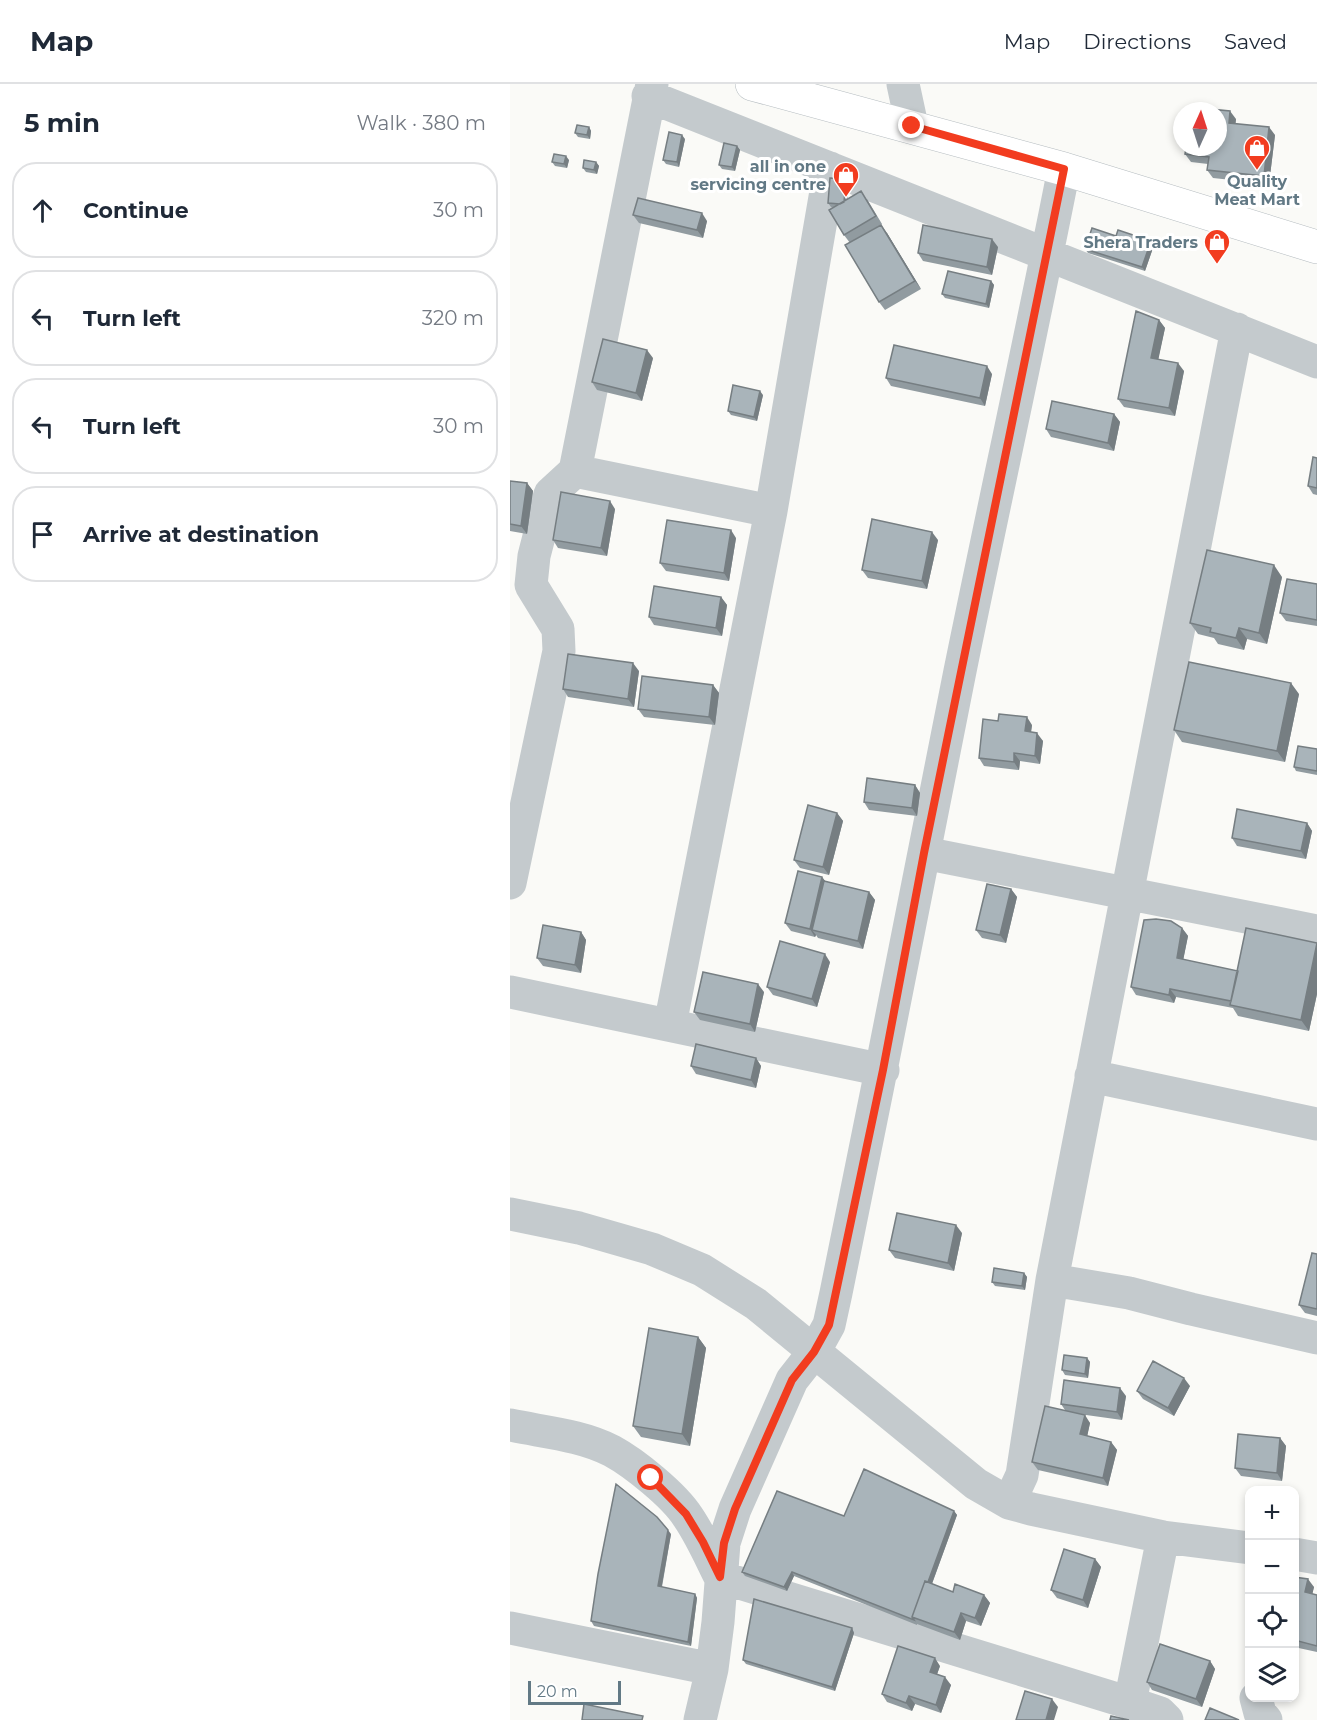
<!DOCTYPE html>
<html lang="en">
<head>
<meta charset="utf-8">
<style>
	:root { --surface:#fff; --page:#f2f2f3; --text:#1f2937; --muted:#747a83; --line:#e0e1e3 }
	body { margin:0; font-family:Montserrat,sans-serif; background:var(--page); color:var(--text) }
	.controls { position:absolute; right:18px; bottom:18px; display:grid; overflow:hidden; border-radius:12px; box-shadow:0 3px 9px #0003 }
	.controls button { width:54px; height:54px; display:grid; place-items:center; padding:0; border:0; border-bottom:2px solid var(--line); background:var(--surface); color:var(--text); font:30px sans-serif }
	.compass { position:absolute; left:663px; top:18px; width:54px; height:54px; border-radius:50%; background:var(--surface); box-shadow:0 3px 9px #0003; rotate:3deg }
	.scale { position:absolute; left:18px; bottom:15px; width:93px; box-sizing:border-box; padding-left:6px; border:3px solid #627985; border-top:0; font-size:16px; line-height:21px; white-space:nowrap; color:#627985; -webkit-text-stroke:4px #fff; paint-order:stroke }
	.stop { position:absolute; width:18px; height:18px; margin:-14px; border:4px solid #f23c1f; border-radius:50%; background:#fff }
	.stop.end { background:#f23c1f; border-color:#fff; box-shadow:0 2px 6px #0008 }
	.list { margin:0; padding:0; list-style:none }
	h2 { display:flex; justify-content:space-between; align-items:center; height:78px; margin:0; padding:0 24px; font-size:26px }
	h2 small { font-size:20px; font-weight:400; color:var(--muted) }
	.list li { display:grid; grid-template-columns:39px 1fr auto; gap:18px; align-items:center; box-sizing:border-box; height:96px; margin:0 12px 12px; padding:0 12px; border:2px solid var(--line); border-radius:24px }
	.list b { display:block; font-size:22px; white-space:nowrap }
	.list em { font-size:20px; font-style:normal; color:var(--muted) }
	.icon { flex:none; width:33px; height:33px; fill:none; stroke:currentColor; stroke-width:2; stroke-linecap:round; stroke-linejoin:round }
	.map { position:relative; flex:none; width:807px; height:1636px; overflow:hidden }
	header { display:flex; align-items:center; gap:36px; box-sizing:border-box; height:84px; padding:0 30px; background:var(--surface); border-bottom:2px solid var(--line) }
	header strong { font-size:28px }
	nav { display:flex; gap:33px; margin-inline-start:auto; font-size:21px }
	main { display:flex }
	aside { flex:1; background:var(--surface) }
	.map>svg:first-child { display:block }
</style>
</head>
<body>
<header>
<strong>Map</strong>
<nav><a>Map</a><a>Directions</a><a>Saved</a></nav>
</header>
<main>
<aside>
<h2>5 min<small>Walk · 380 m</small></h2>
<ul class="list">
<li><svg class="icon" aria-label="ahead" viewBox="0 0 24 24"><path d="M12 20V5M6 11l6-6 6 6"/></svg><div><b>Continue</b></div><em>30 m</em></li>
<li><svg class="icon" aria-label="left" viewBox="0 0 24 24"><path d="M17 20v-9H6M10 6l-5 5 5 5"/></svg><div><b>Turn left</b></div><em>320 m</em></li>
<li><svg class="icon" aria-label="left" viewBox="0 0 24 24"><path d="M17 20v-9H6M10 6l-5 5 5 5"/></svg><div><b>Turn left</b></div><em>30 m</em></li>
<li><svg class="icon" aria-label="arrive" viewBox="0 0 24 24"><path d="M6 21V4h12l-3 4 3 4H6"/></svg><div><b>Arrive at destination</b></div></li>
</ul>
</aside>
<div class="map">
<svg width="807" height="1636" viewBox="0 0 807 1636">
	<rect width="100%" height="100%" fill="#fafaf7"/>
	<g fill="none" stroke-linecap="round" stroke-linejoin="round">
		<g stroke="#b5bcc0" stroke-width="34">
			<path id="major" d="M242,0L554,85L807,163"/>
		</g>
		<path stroke="#c4cacd" stroke-width="33" d="M393,0L402,42
			M138,12L807,278
			M65,387L261,427
			M414,769L807,847
			M0,799L49,567L48,545L21,501L24,472L40,410L65,387L142,0
			M0,908L373,986
			M160,941L261,427L320,84
			M581,992L807,1040
			M0,1130L69,1144L142,1165L192,1186L246,1220L466,1400L499,1419L521,1425L653,1453L740,1464
			M542,1196L619,1209L681,1225L807,1254
			M0,1341C33,1348 72,1351 102,1367C124,1379 164,1411 178,1433C191,1452 200,1473 210,1493L620,1619L653,1453
			M499,1419L512,1391L542,1196L727,245
			M784,1470L807,1474
			M0,1544L202,1585
			M746,1614L750,1629L756,1636
			M620,1619L650,1629L657,1636
			M190,1636L202,1585L208,1538L214,1459L225,1425L282,1296L304,1268L319,1241L326,1209C369,1002 408,794 450,587C484,420 521,253 554,85"/>
		<use href="#major" stroke="#fff" stroke-width="33"/>
	</g>
	<path fill="#919ba0" d="M726,35L725,39L765,51L759,100L703,94L697,86L698,80L681,78L675,70Z
		M79,43L81,47L80,55L68,53L65,49Z
		M175,55L169,83L156,80L153,76Z
		M227,62L230,66L225,87L212,85L209,81Z
		M59,76L57,84L45,82L42,78Z
		M86,78L89,82L87,90L76,88L73,84Z
		M339,100L337,115H357L372,140L340,159L334,151L324,124L321,123L318,119Z
		M123,131L197,137L193,154L129,139Z
		M377,149L411,205L375,226L369,218Z
		M606,152L641,157L644,161L635,187L578,169L575,165Z
		M488,163L482,191L413,177L408,169Z
		M481,197L484,201L479,224L435,214L432,210Z
		M649,236L655,244L648,275L674,287L665,332L614,323L608,315Z
		M143,274L132,317L87,306L82,298Z
		M482,290L475,322L381,302L376,294Z
		M253,311L247,337L221,331L218,327Z
		M604,330L610,338L604,367L541,353L536,345Z
		M807,374V411L803,410L798,402Z
		M0,397L17,399L23,407L17,450L0,447Z
		M105,425L97,472L48,464L43,456Z
		M226,454L219,497L156,487L150,479Z
		M428,456L417,505L358,494L352,486Z
		M772,493L757,560L737,555L734,566L708,560L704,554L688,550L680,539Z
		M807,500V542L776,537L770,529Z
		M211,513L217,521L212,552L144,541L139,533Z
		M129,587L124,623L58,613L53,605Z
		M203,601L209,609L205,641L134,633L128,625Z
		M789,610L775,678L672,658L664,646Z
		M522,641L521,648L533,657L530,680L510,677L509,686L474,682L469,674Z
		M807,665V691L786,687L784,683Z
		M405,701L410,709L407,732L359,726L354,718Z
		M327,729L333,737L319,791L290,784L284,776Z
		M797,739L802,747L796,775L727,762L722,754Z
		M312,793L316,798L359,808L365,816L353,865L308,854L306,851L305,853L281,847L275,839Z
		M501,805L507,813L496,859L472,854L466,846Z
		M672,844L678,852L673,876L728,887L807,859V910L799,947L728,932L723,924L666,913L664,919L626,911L621,903Z
		M71,848L76,856L71,889L33,882L27,874Z
		M320,878L307,923L263,911L257,903Z
		M254,908L245,948L190,936L184,928Z
		M246,974L251,982L246,1004L186,990L181,982Z
		M452,1149L444,1187L385,1174L379,1166Z
		M807,1170V1232L795,1229L789,1221Z
		M514,1189L517,1193L515,1206L485,1202L482,1198Z
		M188,1253L196,1264L180,1362L131,1353L123,1342Z
		M577,1274L580,1278L578,1294L555,1291L552,1286Z
		M680,1302L664,1332L633,1315L627,1307Z
		M616,1312L612,1336L569,1330L580,1339L577,1352L601,1358L607,1366L598,1402L528,1386L522,1378L555,1326L551,1320Z
		M770,1354L776,1362L772,1397L731,1392L725,1384Z
		M444,1427L447,1431L422,1500L443,1508L474,1511L480,1519L471,1542L456,1537L450,1556L407,1540V1541L284,1492L277,1507L235,1492L232,1488L334,1432Z
		M161,1450L152,1503L185,1510L187,1514L181,1562L84,1542L81,1537Z
		M585,1475L591,1483L578,1524L547,1514L541,1506Z
		M784,1493L804,1503L802,1510L807,1511V1568L784,1563Z
		M342,1544L344,1549L325,1607L236,1580L233,1576Z
		M700,1577L705,1585L692,1623L642,1606L637,1598Z
		M430,1582L427,1590L441,1601L431,1629L405,1620L402,1627L377,1618L372,1610Z"/>
	<path fill="#767e82" d="M720,27L726,35L725,47L719,39Z
		M79,43L81,47L80,55L77,51Z
		M759,43L765,51L759,100L754,92Z
		M172,51L175,55L169,83L167,78Z
		M227,62L230,66L225,87L222,83Z
		M56,72L59,76L57,84L54,80Z
		M86,78L89,82L87,90L84,86Z
		M336,95L339,100L336,125L334,120Z
		M192,129L197,137L193,154L187,146Z
		M371,141L377,149L411,205L405,197Z
		M482,155L488,163L482,191L477,183Z
		M641,157L644,161L635,187L632,183Z
		M481,197L484,201L479,224L476,220Z
		M649,236L655,244L647,282L641,274Z
		M137,266L143,274L132,317L126,309Z
		M668,279L674,287L665,332L659,324Z
		M477,282L482,290L475,322L470,314Z
		M250,307L253,311L247,337L244,333Z
		M604,330L610,338L604,367L598,359Z
		M17,399L23,407L17,450L11,442Z
		M100,417L105,425L97,472L91,464Z
		M221,446L226,454L219,497L214,489Z
		M422,448L428,456L417,505L412,497Z
		M764,481L772,493L757,560L749,549Z
		M211,513L217,521L212,552L206,544Z
		M729,544L737,555L734,566L726,554Z
		M123,579L129,587L124,623L118,615Z
		M781,599L789,610L775,678L767,667Z
		M203,601L209,609L205,641L199,633Z
		M517,633L522,641L520,655L515,647Z
		M527,649L533,657L530,680L525,672Z
		M504,669L510,677L509,686L504,678Z
		M405,701L410,709L407,732L402,724Z
		M327,729L333,737L319,791L313,783Z
		M797,739L802,747L796,775L791,767Z
		M312,793L318,801L302,846L306,851L305,853L300,845Z
		M501,805L507,813L496,859L490,851Z
		M359,808L365,816L353,865L348,857Z
		M672,844L678,852L672,882L667,874Z
		M71,848L76,856L71,889L65,881Z
		M807,860V910L799,947L791,936Z
		M315,870L320,878L307,923L302,915Z
		M248,900L254,908L245,948L240,940Z
		M660,905L666,913L664,919L659,911Z
		M246,974L251,982L246,1004L241,996Z
		M446,1141L452,1149L444,1187L438,1179Z
		M514,1189L517,1193L515,1206L512,1202Z
		M188,1253L196,1264L180,1362L172,1350Z
		M577,1274L580,1278L578,1294L575,1290Z
		M674,1294L680,1302L664,1332L658,1324Z
		M610,1304L616,1312L612,1336L607,1328Z
		M575,1331L580,1339L576,1358L570,1350Z
		M770,1354L776,1362L772,1397L767,1389Z
		M601,1358L607,1366L598,1402L593,1394Z
		M444,1427L447,1431L409,1535L405,1534Z
		M158,1446L161,1450L151,1506L148,1502Z
		M585,1475L591,1483L578,1524L573,1516Z
		M282,1488L284,1492L277,1507L274,1503Z
		M798,1495L804,1503L801,1516L795,1508Z
		M185,1510L187,1514L181,1562L178,1558Z
		M474,1511L480,1519L471,1542L465,1534Z
		M451,1529L456,1537L450,1556L444,1548Z
		M342,1544L344,1549L325,1607L322,1603Z
		M425,1574L430,1582L425,1596L420,1588Z
		M700,1577L705,1585L692,1623L686,1615Z
		M435,1593L441,1601L431,1629L426,1621Z
		M399,1612L405,1620L402,1627L396,1619Z
		M542,1615L548,1623L544,1636H536Z"/>
	<path fill="#a9b4ba" stroke="#767e82" stroke-width="1.5" d="M680,23L720,27L719,39L759,43L754,92L697,86L699,73L675,70L676,63H708V27H680Z
		M67,41L79,43L77,51L65,49Z
		M159,48L172,51L167,78L153,76Z
		M214,59L227,62L222,83L209,81Z
		M44,70L56,72L54,80L42,78Z
		M74,76L86,78L84,86L73,84Z
		M320,94L336,95L334,118L330,120L318,119Z
		M351,107L366,132L334,151L319,126Z
		M128,114L192,129L187,146L123,131Z
		M371,141L405,197L369,218L335,161Z
		M413,141L482,155L477,183L408,169Z
		M582,144L606,152L608,146L641,157L632,183L575,165Z
		M438,187L481,197L476,220L432,210Z
		M626,227L649,236L641,274L668,279L659,324L608,315Z
		M93,255L137,266L126,309L82,298Z
		M384,261L477,282L470,314L376,294Z
		M223,301L250,307L244,333L218,327Z
		M542,317L604,330L598,359L536,345Z
		M803,373L807,374V404L798,402Z
		M0,397L17,399L11,442L0,440Z
		M51,408L100,417L91,464L43,456Z
		M362,435L422,448L412,497L352,486Z
		M157,436L221,446L214,489L150,479Z
		M697,466L764,481L749,549L729,544L726,554L700,548L701,544L680,539Z
		M777,495L807,500V536L770,529Z
		M144,502L211,513L206,544L139,533Z
		M58,570L123,579L118,615L53,605Z
		M679,578L781,599L767,667L664,646Z
		M132,592L203,601L199,633L128,625Z
		M489,630L517,633L515,647L527,649L525,672L504,669V678L469,674L473,635L488,637Z
		M788,662L807,665V687L784,683Z
		M357,694L405,701L402,724L354,718Z
		M298,721L327,729L313,783L284,776Z
		M727,725L797,739L791,767L722,754Z
		M288,787L312,793L300,845L275,839Z
		M314,797L359,808L348,857L302,846Z
		M477,800L501,805L490,851L466,846Z
		M646,835L661,837L672,844L667,874L728,887L721,917L660,905L659,911L621,903L634,836Z
		M33,841L71,848L65,881L27,874Z
		M736,844L807,859L791,936L720,921Z
		M270,857L315,870L302,915L257,903Z
		M193,888L248,900L240,940L184,928Z
		M186,960L246,974L241,996L181,982Z
		M387,1129L446,1141L438,1179L379,1166Z
		M802,1169L807,1170V1225L789,1221Z
		M484,1184L514,1189L512,1202L482,1198Z
		M139,1244L188,1253L172,1350L123,1342Z
		M554,1271L577,1274L575,1290L552,1286Z
		M643,1277L674,1294L658,1324L627,1307Z
		M554,1296L610,1304L607,1328L551,1320Z
		M535,1322L575,1331L570,1350L601,1358L593,1394L522,1378Z
		M728,1350L770,1354L767,1389L725,1384Z
		M354,1385L444,1427L418,1498L415,1497L402,1533L404,1536L282,1488L274,1503L232,1488L267,1407L334,1432Z
		M106,1400L147,1433L158,1446L148,1502L185,1510L178,1558L81,1537L88,1490Z
		M554,1465L585,1475L573,1516L541,1506Z
		M784,1493L798,1495L795,1508L807,1511V1562L784,1556Z
		M415,1497L443,1508L445,1500L474,1511L465,1534L451,1529L444,1548L402,1533Z
		M244,1515L342,1544L322,1603L233,1576Z
		M650,1560L700,1577L686,1615L637,1598Z
		M388,1562L425,1574L420,1588L435,1593L426,1621L399,1612L396,1619L372,1610Z
		M515,1607L542,1615L536,1636H506Z
		M74,1620L133,1632L132,1636H72Z
		M700,1624L729,1636H695Z
		M601,1632L619,1636H600Z"/>
	<g fill="none" stroke-linecap="round" stroke-linejoin="round">
		<path stroke="#f23c1f" stroke-width="8" d="M141,1394L176,1430L193,1458L210,1493L214,1459L225,1425L282,1296L304,1268L319,1241L373,986L414,769L554,85L402,42"/>
	</g>
	<defs>
		<g id="shop-pin" transform="scale(1.35)"><path d="M0 17L-7.5 6A9.5 9.5 0 1 1 7.5 6Z" fill="#f23c1f" stroke="#fff"/><path d="M-5-2.5h2.3a2.7 3.5 0 0 1 5.4 0H5L5.5 6h-11ZM-1.5-2.5h3a1.5 2.3 0 0 0-3 0Z" fill="#fff"/></g>
	</defs>
	<g fill-rule="evenodd">
		<use href="#shop-pin" x="747" y="64"/>
		<use href="#shop-pin" x="336" y="91"/>
		<use href="#shop-pin" x="707" y="158"/>
	</g>
	<g text-anchor="middle" dominant-baseline="central" stroke-width="6" stroke-linejoin="round" paint-order="stroke">
		<g font-size="16" font-weight="bold" fill="#627985" stroke="#fff" text-anchor="end">
			<text x="316" y="82">all in one<tspan x="316" dy="18">servicing centre</tspan></text>
			<text x="747" y="97" text-anchor="middle">Quality<tspan x="747" dy="18">Meat Mart</tspan></text>
			<text x="688" y="158">Shera Traders</text>
		</g>
	</g>
</svg>
<div class="controls">
<button>+</button>
<button>−</button>
<button><svg class="icon" aria-label="locate" viewBox="0 0 24 24"><circle cx="12" cy="12" r="6"/><path d="M12 2v4M12 18v4M2 12h4M18 12h4"/></svg></button>
<button><svg class="icon" aria-label="layers" viewBox="0 0 24 24"><path d="M12 4l9 5-9 5-9-5zM3 14l9 5 9-5"/></svg></button>
</div>
<svg class="compass" viewBox="-18 -18 36 36"><path d="M0-13l5 13h-10z" fill="#e53935"/><path d="M0 13l5-13h-10z" fill="#747a83"/></svg>
<div class="scale">20 m</div>
<div class="stop" style="left:141px;top:1394px"></div>
<div class="stop end" style="left:402px;top:42px"></div>
</div>
</main>
</body>
</html>
